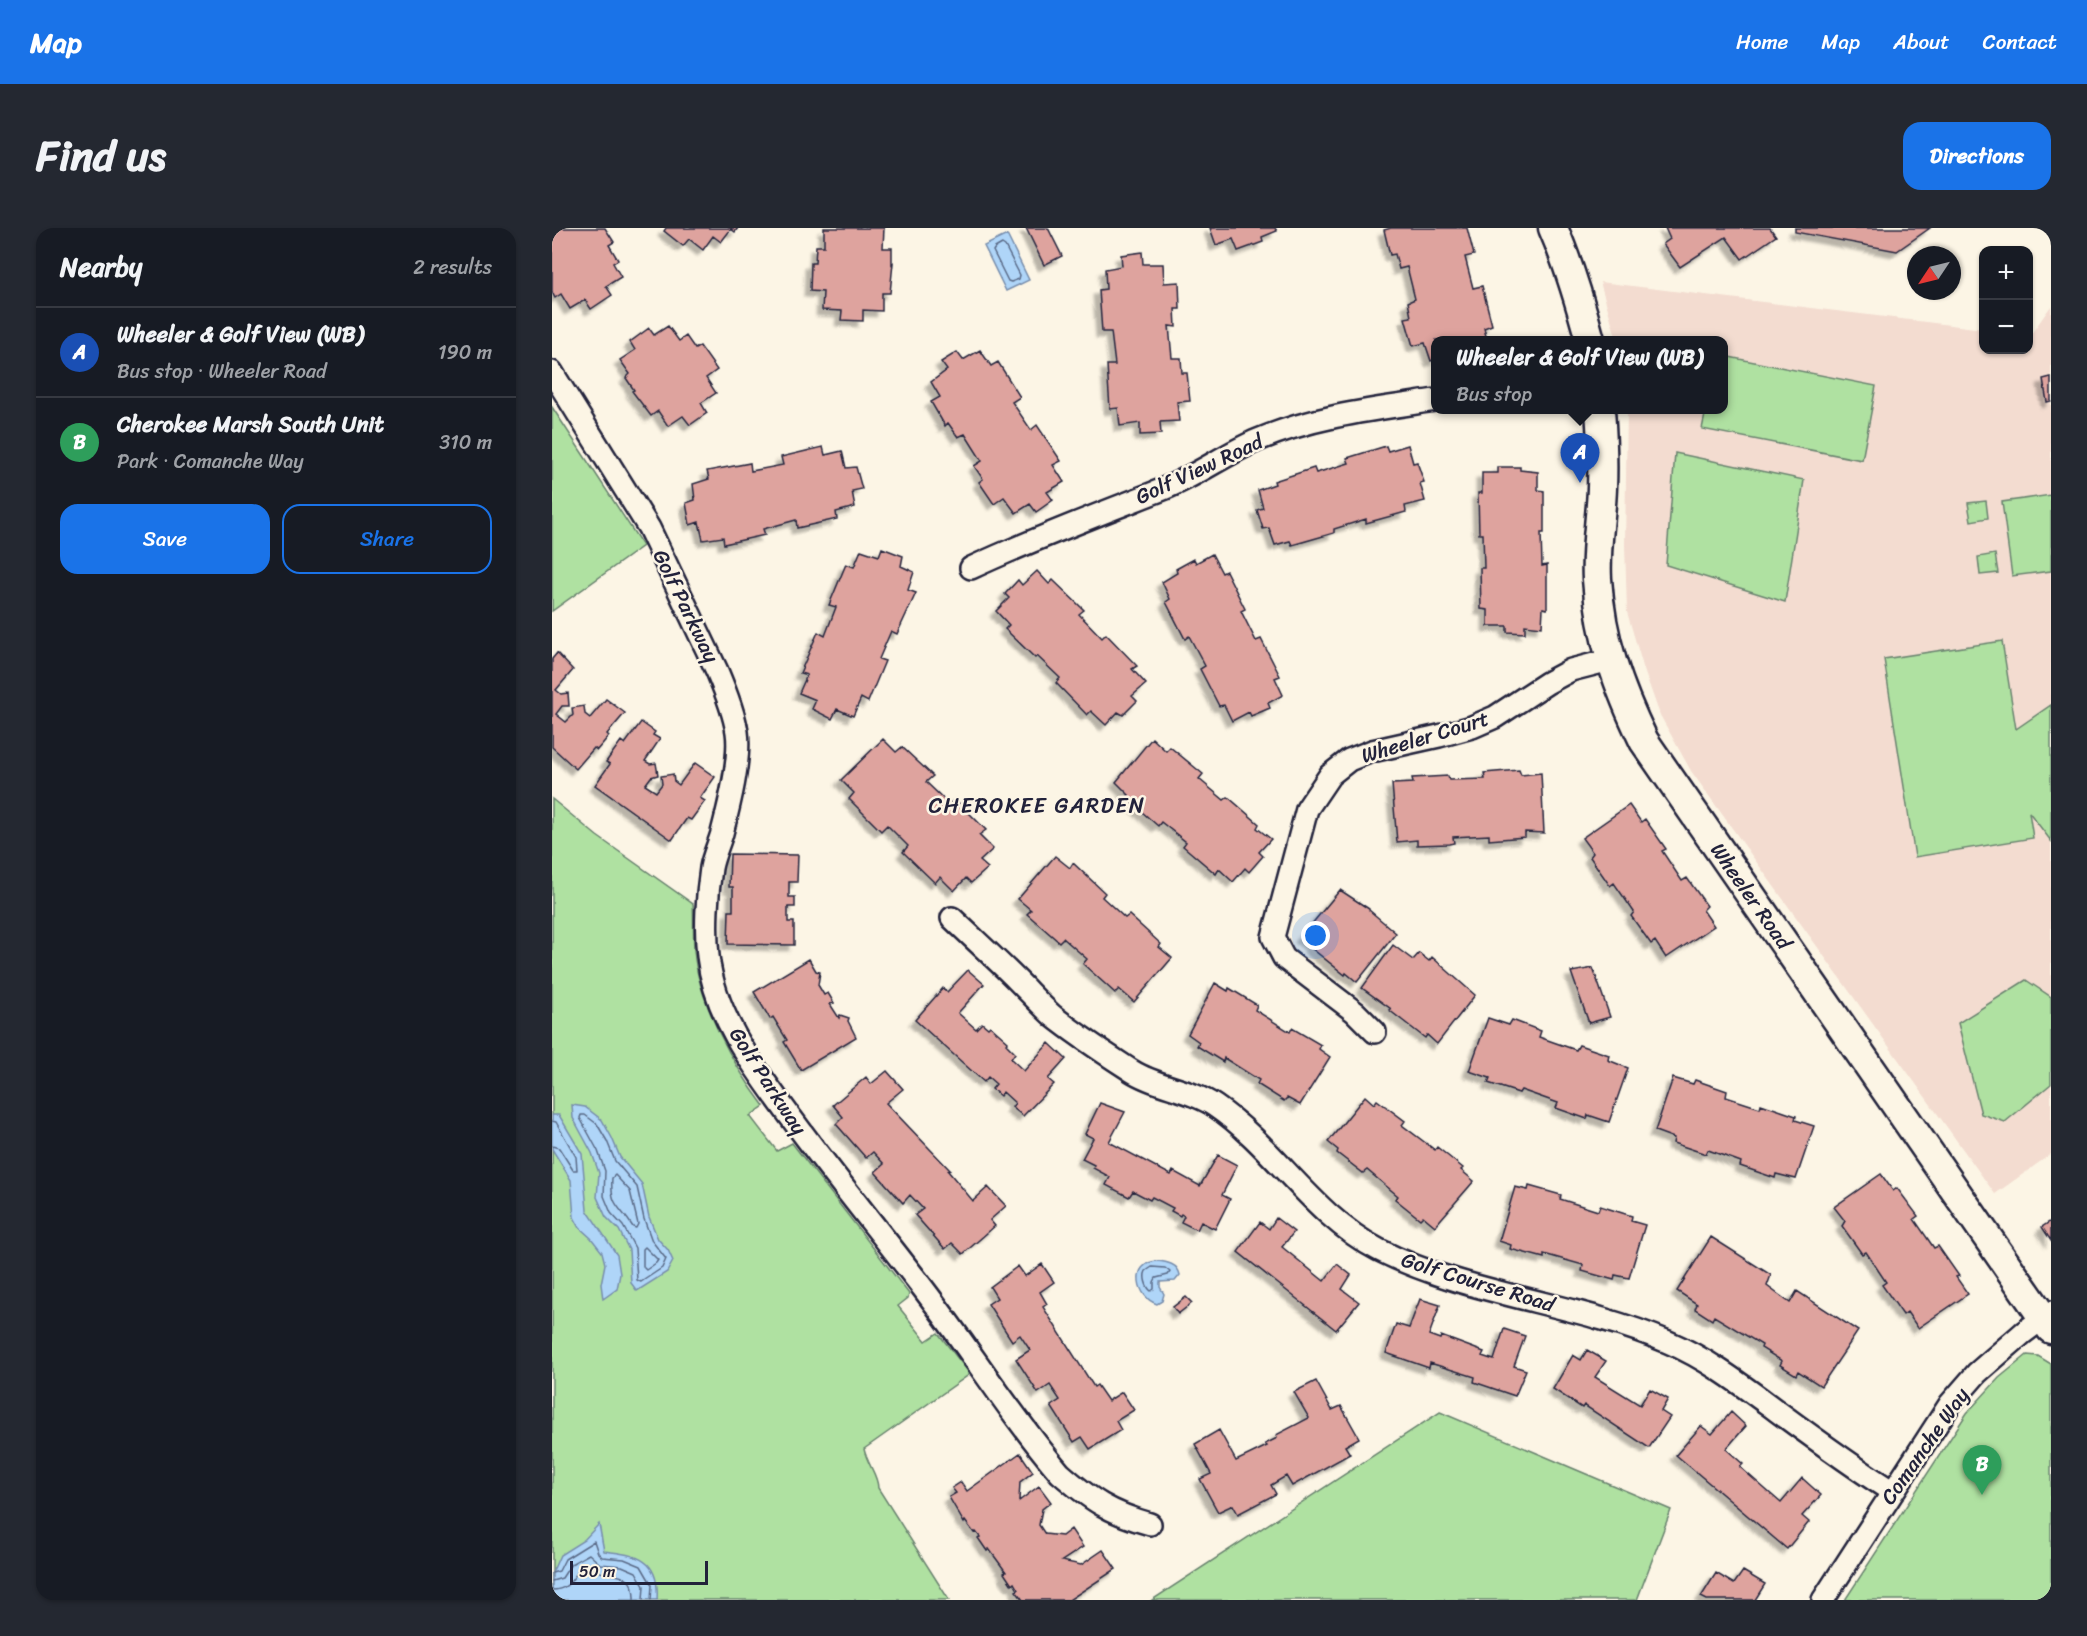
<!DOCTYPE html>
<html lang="en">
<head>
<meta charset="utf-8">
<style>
	:root { --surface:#171b24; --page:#242831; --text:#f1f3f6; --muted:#9ea1a6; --line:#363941; --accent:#1a73e8 }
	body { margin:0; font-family:Sriracha,sans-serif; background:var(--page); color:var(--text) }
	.controls { position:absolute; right:18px; top:18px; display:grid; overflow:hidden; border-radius:12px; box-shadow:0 2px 4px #0004 }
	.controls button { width:54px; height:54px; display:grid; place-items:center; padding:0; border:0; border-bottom:2px solid var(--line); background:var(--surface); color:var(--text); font:30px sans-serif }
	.compass { position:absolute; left:1355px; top:18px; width:54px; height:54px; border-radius:50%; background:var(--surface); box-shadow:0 2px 4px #0004; rotate:235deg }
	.scale { position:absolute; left:18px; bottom:15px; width:138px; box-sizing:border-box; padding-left:6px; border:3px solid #22223b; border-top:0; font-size:16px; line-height:21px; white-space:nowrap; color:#22223b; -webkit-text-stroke:4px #fcf5e5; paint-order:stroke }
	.you { position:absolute; left:764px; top:708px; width:21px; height:21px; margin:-15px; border:4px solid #fff; border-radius:50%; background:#1a73e8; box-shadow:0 0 0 9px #1a73e833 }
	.badge { display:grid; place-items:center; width:39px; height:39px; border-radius:50%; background:var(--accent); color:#fff; font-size:20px; font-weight:700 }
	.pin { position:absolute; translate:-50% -50px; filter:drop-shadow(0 2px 3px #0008) }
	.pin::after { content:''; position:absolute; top:32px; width:21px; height:18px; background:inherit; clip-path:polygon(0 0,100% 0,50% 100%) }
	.popup { position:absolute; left:879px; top:108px; width:297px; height:78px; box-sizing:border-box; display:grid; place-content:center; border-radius:12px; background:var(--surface); filter:drop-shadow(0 2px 4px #0005); font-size:20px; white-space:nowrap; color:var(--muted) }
	.popup b { font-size:22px; color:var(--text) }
	.popup::after { content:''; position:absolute; left:50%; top:100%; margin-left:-12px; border:12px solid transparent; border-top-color:var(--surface) }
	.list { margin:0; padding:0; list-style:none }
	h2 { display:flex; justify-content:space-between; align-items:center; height:78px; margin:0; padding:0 24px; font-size:26px }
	h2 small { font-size:20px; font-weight:400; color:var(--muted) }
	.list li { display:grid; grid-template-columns:39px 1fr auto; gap:18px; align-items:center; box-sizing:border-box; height:90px; padding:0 24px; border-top:2px solid var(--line) }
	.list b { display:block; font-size:22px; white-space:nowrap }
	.list p { margin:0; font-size:20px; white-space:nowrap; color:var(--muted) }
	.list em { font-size:20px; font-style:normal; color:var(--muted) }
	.actions { display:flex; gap:12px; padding:18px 24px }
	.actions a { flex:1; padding:14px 0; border:2px solid var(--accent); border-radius:18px; text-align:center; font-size:21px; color:var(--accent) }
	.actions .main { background:var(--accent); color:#fff }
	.map { position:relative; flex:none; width:1499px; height:1372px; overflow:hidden; border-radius:18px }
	header { display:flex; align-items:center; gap:36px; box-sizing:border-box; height:84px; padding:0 30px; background:var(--accent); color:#fff }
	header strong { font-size:28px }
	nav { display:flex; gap:33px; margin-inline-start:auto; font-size:21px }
	.intro { display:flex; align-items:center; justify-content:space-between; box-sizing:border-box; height:144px; padding:0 36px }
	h1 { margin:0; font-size:42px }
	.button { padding:15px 27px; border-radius:18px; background:var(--accent); color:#fff; font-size:21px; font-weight:700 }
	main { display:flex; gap:36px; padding:0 36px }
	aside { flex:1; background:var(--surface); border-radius:18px; box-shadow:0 2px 4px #0004 }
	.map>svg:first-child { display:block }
</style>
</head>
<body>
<header>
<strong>Map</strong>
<nav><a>Home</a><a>Map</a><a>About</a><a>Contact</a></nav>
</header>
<div class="intro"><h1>Find us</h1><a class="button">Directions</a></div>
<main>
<aside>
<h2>Nearby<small>2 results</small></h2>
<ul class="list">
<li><span class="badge" style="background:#1a4fb4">A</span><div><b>Wheeler &amp; Golf View (WB)</b><p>Bus stop · Wheeler Road</p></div><em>190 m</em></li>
<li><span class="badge" style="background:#2e9e5b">B</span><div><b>Cherokee Marsh South Unit</b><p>Park · Comanche Way</p></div><em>310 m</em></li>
</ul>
<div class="actions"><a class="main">Save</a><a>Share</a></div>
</aside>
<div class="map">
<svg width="1499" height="1372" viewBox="0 0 1499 1372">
	<defs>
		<filter id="shadow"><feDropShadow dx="-5.5" dy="5.5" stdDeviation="1.5" flood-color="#0004"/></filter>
	</defs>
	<rect width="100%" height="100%" fill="#fcf5e5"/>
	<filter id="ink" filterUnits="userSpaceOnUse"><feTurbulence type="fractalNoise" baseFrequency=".0167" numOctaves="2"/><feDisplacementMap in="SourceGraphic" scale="12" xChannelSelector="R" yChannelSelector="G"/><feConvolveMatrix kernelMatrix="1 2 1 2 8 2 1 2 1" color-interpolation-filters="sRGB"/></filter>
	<g filter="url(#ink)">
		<path fill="#f3dcd0" d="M1048,54L1431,101L1432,122H1476L1477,106H1479L1499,78V926L1443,966L1139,543L1108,487L1092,442L1075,384L1073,317L1075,182H1172V112H1065Z"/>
		<path fill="#afe1a1" stroke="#68826e" stroke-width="1.5" d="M1172,128L1324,158L1310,232L1150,201L1154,182H1172Z
			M0,179L91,318L0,383Z
			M1123,225L1252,252L1233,374L1114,337Z
			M1499,267V343L1460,348L1450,274Z
			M1434,273L1436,290L1419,293L1416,275Z
			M1443,326L1446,345L1428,347L1426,329Z
			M1450,413L1464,501L1499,477V613L1477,584L1481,610L1363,629L1332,431Z
			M0,571L45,608L141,676C142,691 141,707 142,722C146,774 181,837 212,878L198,888L225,923L240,915L357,1066L356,1070L346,1078L374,1113L386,1105L418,1146L312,1221C315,1236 326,1247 326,1260L397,1372H0Z
			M1474,752L1499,769V856L1453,894L1429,886L1406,795Z
			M1475,1127L1486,1128L1499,1136V1372H1293L1415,1185L1447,1150Z
			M888,1184L1119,1282L1085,1372H600Z"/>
		<path fill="#afd5f8" stroke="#778dac" stroke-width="1.5" d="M455,7L477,52L454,63L432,18Z
			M20,877L33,879L50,892L60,910L68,929L90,956L97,989L106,1011L116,1022L121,1033L115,1044L85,1063L79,1055L77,1022L67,1002L54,989L45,969L47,945L40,925L21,890Z
			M0,887H7L30,926L35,982L65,1027L68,1046L65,1061L51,1071L49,1056L53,1036L50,1024L39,1010L28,1000L22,989L19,952L0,921Z
			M605,1033C615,1034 626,1036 628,1047L623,1053L608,1054V1059L612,1066L610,1073L605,1076C585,1070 577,1035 605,1033Z
			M47,1296L52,1323C86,1327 108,1331 105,1372H0V1345L8,1327L32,1312Z"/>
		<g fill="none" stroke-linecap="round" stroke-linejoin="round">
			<path stroke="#5a6a87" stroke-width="1.5" d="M450,16L453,18L468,47L467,51L459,54L456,53L441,23L443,20Z
				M29,887H33L45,896L55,913L63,933L85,959L92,991L100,1013L114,1031L110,1040L89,1054L85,1052L83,1020L71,998L59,985L52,968L53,943L46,923L28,890Z
				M0,893L4,894L24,929L25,942H21L7,920L0,918
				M63,947L78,963L86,996L84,1000L81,999C68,977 58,980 60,950Z
				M93,1019L106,1032L104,1035L94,1042L91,1039V1021Z
				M600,1039L613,1040L618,1044L616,1047L604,1050L602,1054V1061L599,1063C594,1059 591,1049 594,1043Z
				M0,1345L7,1343L13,1331L42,1313L46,1325L50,1329L72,1331L89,1338L100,1357L99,1372
				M0,1353L10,1350L19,1336L37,1326L48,1336L70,1338L84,1344L92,1358L91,1372
				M0,1362C22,1361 19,1345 34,1338C55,1353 83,1337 82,1372"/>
		</g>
		<path fill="#dea39e" stroke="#22223b" stroke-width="1.5" filter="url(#shadow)" d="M0,0H53L62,14L57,17L66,32L61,35L69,49L54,58L60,67L39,81L33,72L18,81L9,66L3,70L0,64Z
			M114,0H186L183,4L179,1L169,14L161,8L151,22L137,11L131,18L112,3Z
			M272,0H332L331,20H340V36L341,35L338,65H330V83L311,82V93L289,92L290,83L270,82L271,64L258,63L259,35H263L264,18H272Z
			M474,0H496L510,28L492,37Z
			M658,0H723L725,3L710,9L711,14L686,23L681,11L664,17Z
			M839,0H915L922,27L913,29L921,60L930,58L940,97L932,100L935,112H884V131L879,133L873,115L861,118L853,90L859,89L856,74L863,71L855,39L847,41L843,26L838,27L832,2Z
			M1218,0L1224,8L1190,31L1174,9L1128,39L1111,16L1118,11L1113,0Z
			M1243,0H1378L1345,23L1243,4Z
			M590,24L591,36H611L612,55L627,54L628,81H623L624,99L617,98L620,130H629L630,145H635L638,173L625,174L627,193L608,194L609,206L588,207V195L568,198L566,180L558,181L555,137H563L559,104H550L547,62L554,61L553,41L570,38L569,27Z
			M116,98L127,113L134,108L143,121L148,118L165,142L154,150L164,165L149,175L155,185L138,197L131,188L116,198L106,183L99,188L80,163L82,162L74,150L78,146L68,132L83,122L78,114L97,100L102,107Z
			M428,122L439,138L446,134L468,169L460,174L479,202L485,197L509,233L501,237L512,254L495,264L501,272L484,284L478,276L464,285L452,269L442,276L427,254L431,251L422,238L430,233L413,206L406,209L396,195L393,198L379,174L388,169L379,154L395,142L389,134L405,124L411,132Z
			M1499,149V173L1495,174L1491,151Z
			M856,217L861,235L865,234L872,254L868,255L873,273L853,278L854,284L814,295V291L782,301V305L740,317L738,313L723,317L717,300L711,301L705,282L711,280L706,262L723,256L722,253L762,240L764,245L797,235L795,230L834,218L836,223Z
			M271,219L273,227L290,223L294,240L304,239L310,261L300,263L303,279L284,284L285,291L245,300L244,292L211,301L213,307L172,316L171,309L151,312L147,294L138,297L134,275L143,272L141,256L157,251L155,243L198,235L199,243L231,237L229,229Z
			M946,239H968V242L986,244V262L992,263V305H989L990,338L995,337V381L991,380L990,399L973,397V405L955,404V398H936V382L929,381L928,340H932L931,306H927L926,265H930V245H946Z
			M330,320L351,328L349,338L362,344L356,362L364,365L345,406L339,403L327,431L333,433L316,474L309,470L301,488L285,481L280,491L260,481L264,472L247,465L255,447L248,445L266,404L273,408L284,379L277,377L294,336L302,339L309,322L327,328Z
			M660,326L670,345L674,343L693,381L689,383L704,413L709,411L728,448L723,450L731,467L716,475L718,480L699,488L697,484L680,493L672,477L667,478L648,441L653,438L637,408L633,411L614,374L618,371L610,354L625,345L624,341L642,331L644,335Z
			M485,343L497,356L501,352L532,382L527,386L550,410L554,406L585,438L580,441L594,456L580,468L585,473L571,487L566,484L554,497L539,483L535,487L504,455L508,450L485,428L483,430L453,401L457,397L444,383L457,370L453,366L466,352L470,357Z
			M5,425L21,442L4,462L9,466L16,465L17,478H10L4,486L14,494L21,487L20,480L32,478L33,486L38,490L54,471L73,485L55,506L57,508L45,522L42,520L24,541L0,519V431Z
			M89,494L103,504L101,507L108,511L93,533L98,536L104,535L106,547L99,549L93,557L104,564L110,556L109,548L121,546L122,553L127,557L143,535L163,549L148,570L153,573L139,592L135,590L120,612L43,557L58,536L54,534L69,513L73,516Z
			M600,510L614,523L618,519L651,546L647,551L672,572L676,569L707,596L705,600L719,611L707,624L711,628L697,644L693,640L681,654L667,641L664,646L631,618L634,614L609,594L606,598L574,570L577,567L564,554Z
			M331,511L344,524L350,519L381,548L374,554L397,576L403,571L434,602L427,607L441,621L428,633L436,640L419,655L414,650L402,663L388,649L383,655L351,624L356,618L335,597L329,603L297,571L302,565L289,552Z
			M967,542L969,547L989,545L992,605L973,604V609L937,612V607L901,609L902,615L897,616L865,617V612L845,614L840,556L861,555L860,550L896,548L897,552L933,551L932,545Z
			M1077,577L1089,594L1093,591L1114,621L1110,623L1130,653L1135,650L1155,678L1151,682L1162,698L1114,730L1103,713L1099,716L1079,688L1082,684L1062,655L1058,658L1038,629L1041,625L1030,610Z
			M178,626L246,627L245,654H237V669H243V679H236V694H242V717L176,716L177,683H181V659H177Z
			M503,628L518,640L521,635L553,665L550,669L573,690L577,687L609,716L607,719L620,730L582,774L567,761L563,765L531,736L535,731L511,710L507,714L475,686L479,682L466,671Z
			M788,662L817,681V682L844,705L805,754L794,745L793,747L758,719L759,717L749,709Z
			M841,717L861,732L867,725L877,733L880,729L923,767L885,816L875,807L873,810L837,782L839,781L810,760Z
			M257,731L264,743L268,744L266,757L272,767L276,765L282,775L278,776L287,790L288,787L297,790L296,793L304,809L249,842L232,814L235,812L221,789L218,791L202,764Z
			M1041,740L1058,789L1037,795L1019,744Z
			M416,742L432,756L406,785L424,801L430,795L436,800L438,798L456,814L454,816L463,825L459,831L472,843L497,815L514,831L496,851L502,856L471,888L460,879L463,875L451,864L448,868L440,861L444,856L436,849L432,854L363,792L391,760L395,764Z
			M663,755L676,763L677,760L705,777L703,782L738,804L740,800L769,817L767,821L778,829L748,877L735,870L732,873L705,856L707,852L672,830L671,834L645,818L647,814L636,806Z
			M936,790L957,797L960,792L989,803L987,809L1024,822L1027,817L1057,827L1056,832L1076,840L1057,894L1036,887L1035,891L1004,880L1006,875L969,862L967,865L936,855L938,850L917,843Z
			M335,843L351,861L334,875L398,942L396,943L421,973L436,959L454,978L438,992L443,998L411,1026L400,1015L393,1021L363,987L371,981L358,967L351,975L323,944L332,936L321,924L314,930L284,896L291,889L281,877L314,849L319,856Z
			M1121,850L1141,856L1143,852L1175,863L1174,869L1208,880L1209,876L1244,888L1243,892L1262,898L1244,951L1224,946L1223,950L1188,938L1189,934L1156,922L1154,926L1121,915L1122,910L1103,903Z
			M813,868L822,876L825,872L853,893L850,897L883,922L885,919L911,940L909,942L922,953L883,998L871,988L868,991L843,971L846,968L815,942L811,945L785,925L786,922L776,914Z
			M548,875L573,884L557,914L619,947L621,943L648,958L666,927L685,937L670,967L678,971L663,1001L649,994L645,1002L629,994L632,988L629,986L628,988L619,983L621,980L600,969L598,972L581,963L577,969L554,957L558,949L541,940L542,937L530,931L541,910L533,906Z
			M1329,946L1341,963L1345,960L1366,988L1362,991L1382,1020L1386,1018L1407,1048L1404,1049L1416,1066L1366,1100L1355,1084L1351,1087L1330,1057L1334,1054L1314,1024L1310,1026L1290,998L1293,993L1282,979Z
			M977,958L1009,967L1008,971L1046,983L1048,978L1080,988L1079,993L1093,997L1077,1050L1063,1047L1062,1052L1030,1043L1031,1037L992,1026V1030L958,1021L959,1017L947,1013L963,959L976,962Z
			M724,990L742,1004L730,1019L772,1053L785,1036L799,1047L790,1061L807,1074L784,1102L686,1024L708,994L717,1001Z
			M1499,993V1013L1490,999Z
			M1159,1009L1219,1047L1215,1058L1238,1075L1245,1063L1306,1103L1269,1158L1246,1143L1244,1147L1228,1137L1230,1133L1209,1120L1210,1117L1162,1088L1160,1092L1143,1081L1145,1076L1125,1063Z
			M490,1036L502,1054L488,1064L495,1076L491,1079L542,1159L545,1157L556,1173L570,1164L582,1182L564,1193L569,1202L538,1221L530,1209L522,1214L499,1178L508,1172L498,1157L486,1165L464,1131L478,1122L468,1107L460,1113L436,1076L445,1070L438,1059L466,1038L473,1048Z
			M634,1069L640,1075L626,1086L621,1079Z
			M868,1071L888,1077L877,1107L888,1111L889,1108L932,1124L930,1128L942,1132L952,1101L973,1108L962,1138L974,1142L963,1168L922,1154L923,1149L878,1135L877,1140L834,1125L844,1096L857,1100Z
			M1035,1122L1054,1133L1043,1149L1088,1177L1098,1161L1116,1171L1109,1183L1118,1189L1097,1220L1032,1177L1030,1180L1001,1161L1021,1127L1029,1132Z
			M764,1153L780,1182L789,1178L807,1210L793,1218L798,1226L740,1258L734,1248L719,1257L724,1266L686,1286L681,1277L666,1284L648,1251L659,1246L643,1216L667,1202L684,1233L715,1218L713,1216L725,1210L724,1207L757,1190L742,1164Z
			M1179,1184L1194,1198L1174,1221L1191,1236L1188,1239L1229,1275L1250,1250L1269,1267L1250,1288L1257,1294L1235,1321L1124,1227L1149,1198L1160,1206Z
			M468,1225L481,1244L468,1254L467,1273L487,1258L499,1274L490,1281L487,1297L493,1306L510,1308L519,1301L531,1319L510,1333L529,1337L551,1322L564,1341L517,1372H471L464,1363L466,1362L462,1355L460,1357L452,1345L454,1344L437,1321L435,1323L426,1310L428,1309L424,1304L422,1305L413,1293L412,1295L397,1269L404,1265L400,1260L409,1254L415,1263Z
			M1191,1343L1213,1356L1203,1372H1155L1149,1369L1164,1345L1182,1356Z"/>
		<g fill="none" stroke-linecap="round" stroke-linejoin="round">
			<g stroke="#22223b" stroke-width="26">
				<path id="street" d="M0,144L97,300L165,443C173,462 182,484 185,504C189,531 177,578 170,605C167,616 161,628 159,640C155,666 153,701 156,728C163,790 204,842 240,891C281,947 325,1000 367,1055C415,1117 457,1185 508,1245C539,1272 558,1285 598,1296
					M419,340C481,311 545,287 609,262C643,249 673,226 706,212C762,188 824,181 884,172
					M400,690C422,711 444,731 465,752C477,764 489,777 501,788C526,808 554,826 580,843C605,859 638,861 663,878C723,919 760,987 827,1022C918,1068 1023,1074 1116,1114C1156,1131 1191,1158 1225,1183C1263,1211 1301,1239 1341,1264
					M823,804L803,784L732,730L721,709L755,581L778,547L797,532L820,523L887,508L920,499L943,489L995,455L1019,442L1058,432
					M1271,1372L1398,1176L1425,1145L1471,1105L1499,1084"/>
			</g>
			<g stroke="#22223b" stroke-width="33">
				<path id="secondary" d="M1001,0C1017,37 1028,74 1038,112
					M1048,182C1050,208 1051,233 1050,260C1049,290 1043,321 1045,351C1049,412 1066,459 1092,513L1499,1101"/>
			</g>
			<use href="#street" stroke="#fcf5e5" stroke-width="21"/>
			<use href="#secondary" stroke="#fcf5e5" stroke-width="28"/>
		</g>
	</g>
	<g text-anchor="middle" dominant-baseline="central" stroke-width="5" stroke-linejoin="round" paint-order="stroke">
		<g font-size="21" fill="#22223b" stroke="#fcf5e5">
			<text transform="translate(647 241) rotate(-25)">Golf View Road</text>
			<text transform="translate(134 378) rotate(64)">Golf Parkway</text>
			<text transform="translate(873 509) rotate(-17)">Wheeler Court</text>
			<text transform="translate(1199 668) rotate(55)">Wheeler Road</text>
			<text transform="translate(216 853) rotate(57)">Golf Parkway</text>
			<text transform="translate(926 1054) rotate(17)">Golf Course Road</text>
			<text transform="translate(1373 1218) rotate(-55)">Comanche Way</text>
		</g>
		<g font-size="22" letter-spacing="1.5" fill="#22223b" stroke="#fcf5e5">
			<text x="485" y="577">CHEROKEE GARDEN</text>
		</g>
	</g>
</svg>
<div class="controls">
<button>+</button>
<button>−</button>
</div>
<svg class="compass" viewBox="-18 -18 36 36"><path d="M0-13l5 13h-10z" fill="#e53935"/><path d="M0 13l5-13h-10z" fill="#9ea1a6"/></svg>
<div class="scale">50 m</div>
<div class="you"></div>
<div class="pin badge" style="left:1028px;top:255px;background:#1a4fb4">A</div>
<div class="popup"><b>Wheeler &amp; Golf View (WB)</b>Bus stop</div>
<div class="pin badge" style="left:1430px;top:1267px;background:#2e9e5b">B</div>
</div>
</main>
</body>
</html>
